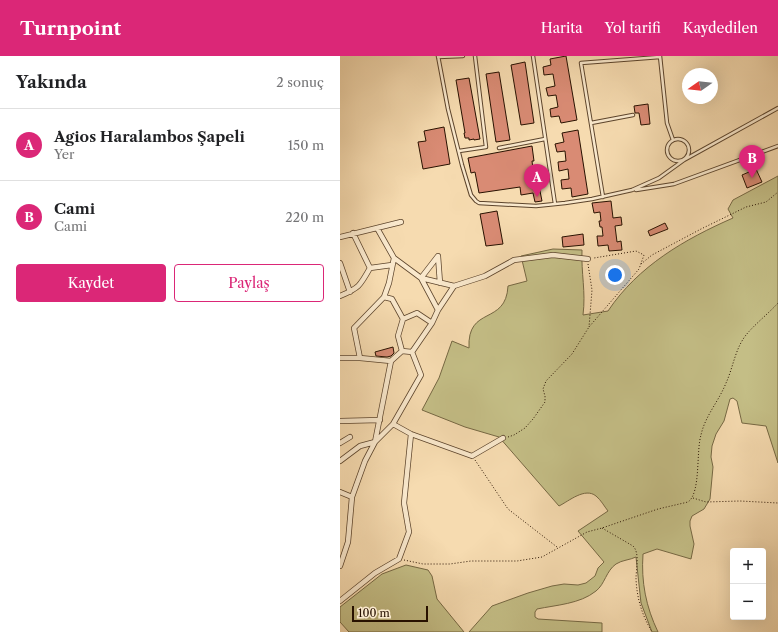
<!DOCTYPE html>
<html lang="tr">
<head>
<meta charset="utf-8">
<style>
	:root { --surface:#fff; --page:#f2f2f2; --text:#202124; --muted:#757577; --line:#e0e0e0; --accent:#db2777 }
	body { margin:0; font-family:"Libre Caslon Text",serif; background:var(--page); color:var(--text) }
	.controls { position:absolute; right:12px; bottom:12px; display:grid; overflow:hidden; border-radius:4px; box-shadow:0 4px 16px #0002 }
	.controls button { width:36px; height:36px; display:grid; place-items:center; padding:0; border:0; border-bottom:1px solid var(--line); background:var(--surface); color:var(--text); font:20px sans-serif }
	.compass { position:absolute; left:342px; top:12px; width:36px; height:36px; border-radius:50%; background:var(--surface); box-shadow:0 4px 16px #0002; rotate:256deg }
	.scale { position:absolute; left:12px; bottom:10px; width:76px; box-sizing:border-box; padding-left:4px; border:2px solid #281100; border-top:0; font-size:11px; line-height:14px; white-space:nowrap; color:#281100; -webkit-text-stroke:3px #f9e8cc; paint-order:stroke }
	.you { position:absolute; left:275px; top:219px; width:14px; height:14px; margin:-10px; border:3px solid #fff; border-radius:50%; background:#1a73e8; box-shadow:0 0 0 6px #1a73e833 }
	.badge { display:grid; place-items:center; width:26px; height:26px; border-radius:50%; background:var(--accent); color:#fff; font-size:13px; font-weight:700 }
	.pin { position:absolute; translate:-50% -33px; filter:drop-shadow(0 1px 2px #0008) }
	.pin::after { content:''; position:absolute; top:21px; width:14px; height:12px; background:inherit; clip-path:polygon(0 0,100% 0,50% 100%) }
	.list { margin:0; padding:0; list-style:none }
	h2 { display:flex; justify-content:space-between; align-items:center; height:52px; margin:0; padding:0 16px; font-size:17px }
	h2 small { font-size:13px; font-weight:400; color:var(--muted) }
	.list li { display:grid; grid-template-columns:26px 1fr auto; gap:12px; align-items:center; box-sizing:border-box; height:72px; padding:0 16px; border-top:1px solid var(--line) }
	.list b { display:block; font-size:15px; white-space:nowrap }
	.list p { margin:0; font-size:13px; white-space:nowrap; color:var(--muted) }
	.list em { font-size:13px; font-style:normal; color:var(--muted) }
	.actions { display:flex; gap:8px; padding:12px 16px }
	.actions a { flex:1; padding:9px 0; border:1px solid var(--accent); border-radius:4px; text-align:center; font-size:14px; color:var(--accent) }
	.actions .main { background:var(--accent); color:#fff }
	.map { position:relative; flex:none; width:438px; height:576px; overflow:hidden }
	header { display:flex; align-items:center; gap:24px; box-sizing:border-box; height:56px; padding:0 20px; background:var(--accent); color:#fff }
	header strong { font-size:19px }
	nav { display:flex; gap:22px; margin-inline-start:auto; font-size:14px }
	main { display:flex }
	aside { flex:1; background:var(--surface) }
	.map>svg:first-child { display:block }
</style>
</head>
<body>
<header>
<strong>Turnpoint</strong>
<nav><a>Harita</a><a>Yol tarifi</a><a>Kaydedilen</a></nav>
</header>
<main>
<aside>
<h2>Yakında<small>2 sonuç</small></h2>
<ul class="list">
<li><span class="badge">A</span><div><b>Agios Haralambos Şapeli</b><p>Yer</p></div><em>150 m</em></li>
<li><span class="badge">B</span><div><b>Cami</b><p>Cami</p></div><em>220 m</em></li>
</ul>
<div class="actions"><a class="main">Kaydet</a><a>Paylaş</a></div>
</aside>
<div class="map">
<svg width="438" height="576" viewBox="0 0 438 576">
	<rect width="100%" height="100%" fill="#f6dbb0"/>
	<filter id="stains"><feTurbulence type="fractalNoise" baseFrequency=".005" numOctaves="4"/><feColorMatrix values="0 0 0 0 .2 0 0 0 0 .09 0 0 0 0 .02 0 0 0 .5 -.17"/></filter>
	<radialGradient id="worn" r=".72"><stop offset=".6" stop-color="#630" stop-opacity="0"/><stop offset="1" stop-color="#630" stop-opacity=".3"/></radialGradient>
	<path fill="#c4be86" stroke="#766843" d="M438,120V407L426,370L402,367L397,345L393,342L390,343L384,365L376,378L372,390L371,401L373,411L370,443L364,453L352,460L350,465V470L354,488L351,503L317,493L303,498C301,526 306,551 318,576H312L301,547L296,501C290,504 282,504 276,508C266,515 265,528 256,535C240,548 216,549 197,553L195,556V561L198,563L262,567V576H129L152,550L188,537L212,530L224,528L238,529L246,527L255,520L258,512L264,506L238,475L268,455C264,450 261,444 256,440C245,431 229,445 219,450L159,381L125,371L82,354L99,322L112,285L129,292C127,249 166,270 168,230L187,225L181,200L213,193L242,194C241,217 246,236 243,259L268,255C298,210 345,183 393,162L388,153L393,144Z
		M66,509L88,514L92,520L97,543L124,576H9L0,566V551L42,518Z"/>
	<path fill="#d98b74" stroke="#281100" d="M226,0L237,64L221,67L219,60L211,61L210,53L218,51L216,39L208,40L206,32L215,30L213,18L204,19L203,11L211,9L210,3Z
		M185,6L194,67L181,69L171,9Z
		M159,16L170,84L156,86L146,18Z
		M129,22L140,83L134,84V83L129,84V82H125L124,77H125L116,24Z
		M308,48L310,68L301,69L299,57H295L294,50Z
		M104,71L110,108L83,113L78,86L86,85L84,75Z
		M238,74L248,138L232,141L231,132L222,133L221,124L229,123L228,113L219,115L218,106L226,105L225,95L217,96L215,88L224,86L222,77Z
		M192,90L194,105H192L195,131L199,130L202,145L195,146L193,137L181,139L180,131L139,137L135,116L131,117L128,102Z
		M416,113L422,126L407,132L402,119Z
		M271,145L273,162L281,161L282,169L275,170L277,186L281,185L282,194L269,195L268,189L258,190L257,180H263L262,171H260L259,165H261L260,156L254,157L252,147Z
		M157,155L163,188L146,190L140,158Z
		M325,167L328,173L310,180L308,175Z
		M243,178L244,189L223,191L222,181Z
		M53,291L54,297L51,300L47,301L36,300L35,296Z"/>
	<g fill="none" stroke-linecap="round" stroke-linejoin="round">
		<g stroke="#5c442c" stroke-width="4.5">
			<path id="lane" d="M98,0L108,53L122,109L131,139L136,145L139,147L196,150L225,147L252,143L292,134L319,122L344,104L438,52
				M193,0L215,148
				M320,0L327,67L333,84
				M98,1L123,0
				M251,67L293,59
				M327 94a11 11 0 1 1 22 0a11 11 0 1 1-22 0Z
				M159,92L205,83
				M119,95L146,91L135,0
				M296,134L334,128L438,90
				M263,141L241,7L320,1"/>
		</g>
		<g stroke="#5c442c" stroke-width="6">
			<path id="street" d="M37,172L54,202L81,222L98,254
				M13,177L30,212
				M0,181L61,166
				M0,207L10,236
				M100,227L98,200L81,222L114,230
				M0,240C19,232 20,230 30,212L52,209
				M44,241L52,243L63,263L58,280L62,295
				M63,263L77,257L92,267
				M0,302H20L51,305
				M20,302L14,272L44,241L49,227L54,202
				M0,365L40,364
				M53,368L81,319L72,296
				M0,387L10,381
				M0,405L20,390L35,386L53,368L71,378L132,400L163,382
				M0,436L12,441
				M0,510L8,486L12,441L25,405L35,386L51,305L62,295L72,296L92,267L98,254L114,230L145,220L174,204L213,199L248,203
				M0,545L35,517L59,503L69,476L64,447L71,378"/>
		</g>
		<path stroke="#281100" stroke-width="1" stroke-dasharray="1 2" stroke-linecap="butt" d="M248,208L252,234L249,271
			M301,208L312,199L361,173L406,151L426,146L438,136
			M168,381L174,379L185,372L193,363L205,346V340L203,333L206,325L232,298L249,271L299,213L304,199L296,195L254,202
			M135,404L168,453L217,491
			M353,442L366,446L400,445L438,447
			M262,472L293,490C300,497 296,513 296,523C297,543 302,559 312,576
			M64,504L83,508H110L131,505H177L202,501L247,476L262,472L318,453L348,446C361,437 356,395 361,379C365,360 379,345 386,327C393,312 395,293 406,279C415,268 428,258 438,247"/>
		<use href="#lane" stroke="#f9e8cc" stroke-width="2.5"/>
		<use href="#street" stroke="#f9e8cc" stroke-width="4.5"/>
	</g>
	<rect width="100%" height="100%" filter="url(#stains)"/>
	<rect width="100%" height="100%" fill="url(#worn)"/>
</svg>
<div class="controls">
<button>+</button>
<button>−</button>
</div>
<svg class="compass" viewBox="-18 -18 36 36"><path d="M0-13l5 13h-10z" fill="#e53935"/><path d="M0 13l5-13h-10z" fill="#757577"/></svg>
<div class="scale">100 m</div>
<div class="you"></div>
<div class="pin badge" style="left:197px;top:141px">A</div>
<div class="pin badge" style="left:412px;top:122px">B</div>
</div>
</main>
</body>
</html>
